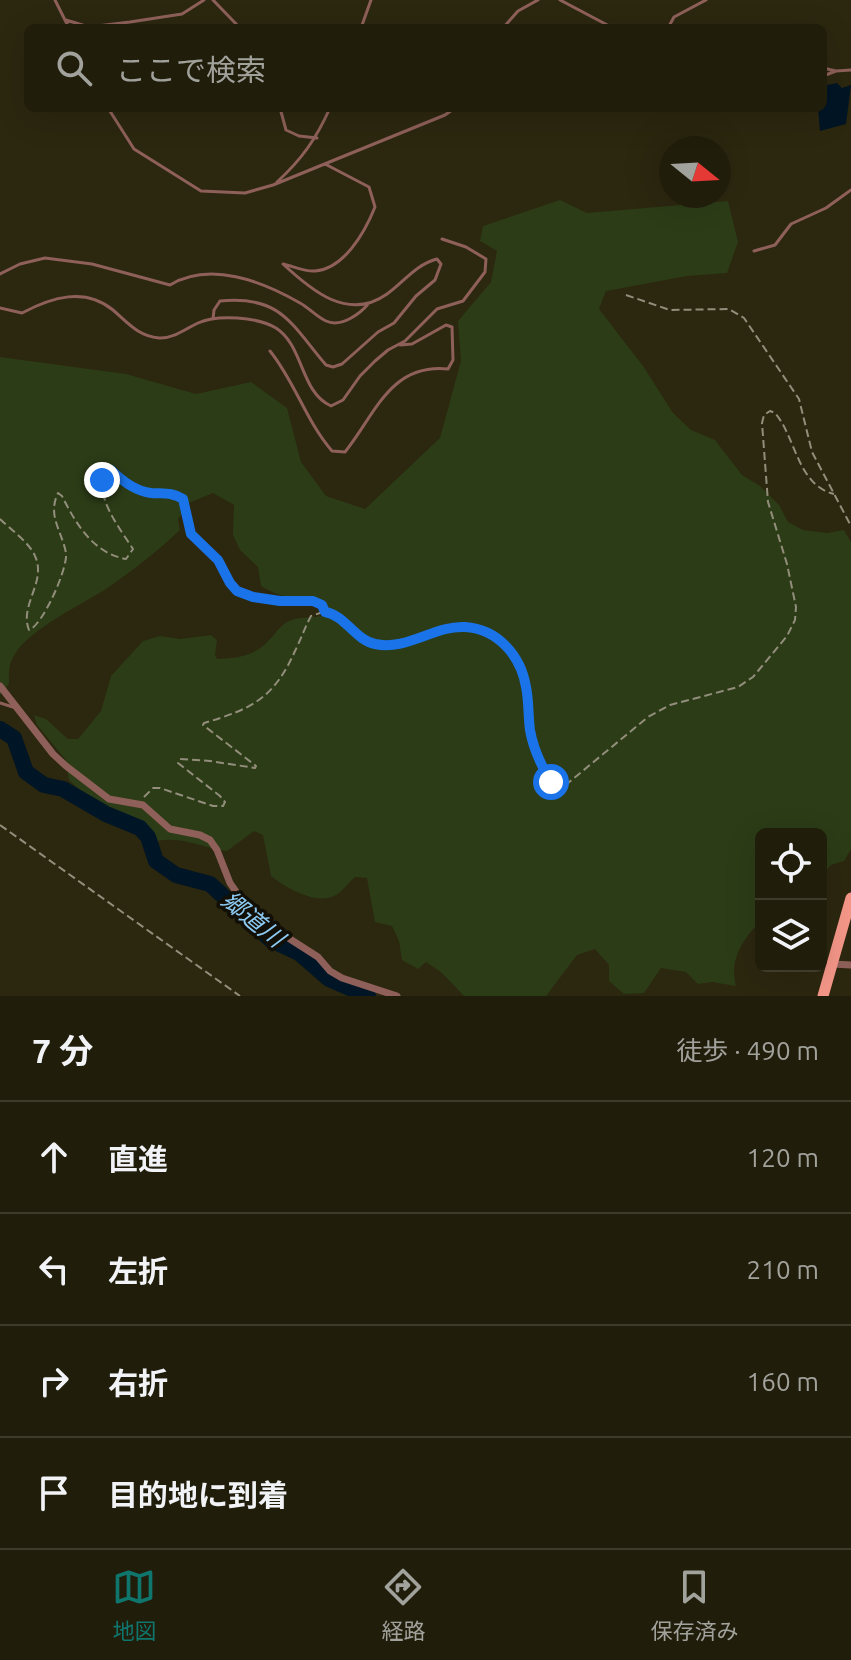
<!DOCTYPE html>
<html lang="ja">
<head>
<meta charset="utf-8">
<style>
	:root { --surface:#211d0b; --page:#2d2a19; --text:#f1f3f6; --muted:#a2a29d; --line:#3e3b2c; --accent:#0f766e }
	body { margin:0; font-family:Ubuntu,"Noto Sans JP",sans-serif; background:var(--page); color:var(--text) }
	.controls { position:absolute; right:24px; bottom:24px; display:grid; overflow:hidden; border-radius:12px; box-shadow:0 8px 32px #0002 }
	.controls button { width:72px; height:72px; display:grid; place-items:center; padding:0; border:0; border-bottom:2px solid var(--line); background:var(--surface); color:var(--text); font:40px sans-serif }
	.compass { position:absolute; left:659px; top:136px; width:72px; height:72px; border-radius:50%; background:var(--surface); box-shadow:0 8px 32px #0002; rotate:108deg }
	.stop { position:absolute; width:24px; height:24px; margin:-18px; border:6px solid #1a73e8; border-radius:50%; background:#fff }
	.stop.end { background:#1a73e8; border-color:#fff; box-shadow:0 2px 8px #0008 }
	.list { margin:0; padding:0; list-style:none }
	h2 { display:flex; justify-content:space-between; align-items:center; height:104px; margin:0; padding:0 32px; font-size:34px }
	h2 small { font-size:26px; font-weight:400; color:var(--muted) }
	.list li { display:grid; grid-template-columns:52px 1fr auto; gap:24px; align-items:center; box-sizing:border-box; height:112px; padding:0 32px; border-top:2px solid var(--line) }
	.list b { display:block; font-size:30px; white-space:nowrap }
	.list em { font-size:26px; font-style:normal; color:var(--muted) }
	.icon { flex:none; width:44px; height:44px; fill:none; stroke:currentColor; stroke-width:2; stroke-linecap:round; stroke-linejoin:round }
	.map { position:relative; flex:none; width:851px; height:996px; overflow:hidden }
	.search { position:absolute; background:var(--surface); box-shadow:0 8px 32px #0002; left:24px; right:24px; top:24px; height:88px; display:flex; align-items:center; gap:20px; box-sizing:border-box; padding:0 28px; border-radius:12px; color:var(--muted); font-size:30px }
	.sheet { height:552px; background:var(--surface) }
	nav { display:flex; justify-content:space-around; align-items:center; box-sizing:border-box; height:112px; border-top:2px solid var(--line); background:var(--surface); font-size:22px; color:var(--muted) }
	nav a { display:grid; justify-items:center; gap:4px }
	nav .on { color:var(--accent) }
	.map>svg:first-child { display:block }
</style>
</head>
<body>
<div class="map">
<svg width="851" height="996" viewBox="0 0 851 996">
	<rect width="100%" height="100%" fill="#2c270f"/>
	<path fill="#2c3c17" d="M560,200L587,213L728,201L738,242L727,273L687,276L606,291L599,309L643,366L673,413L691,430L715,440L742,475L760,486L779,505L788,522L803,530L827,533L844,530L851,542V849L844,861L831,865L821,876V834H761V920C743,940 729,959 736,986L712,982L698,984L686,972L661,968L644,993L624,994L609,981V965L595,949L577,955L546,996H464L441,972L426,962L418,969L402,960L399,941L392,926L375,922L367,878L355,877C349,882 343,891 336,895C317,906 286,888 271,876L263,835L254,831L227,851C201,848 185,836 157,841L136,822L107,810L88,798L69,780L65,759L37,725L34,715L46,719L68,739H78L101,711L111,676L143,641L160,636L180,639L211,635L217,640L215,655L217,659C238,658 256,656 270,639C276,633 281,624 289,621C301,615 314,620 326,614L323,602C312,595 305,598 292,597C280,596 271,592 261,586L258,567L240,550L233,535L234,505L213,493L189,503L178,519L180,530C157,552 132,571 106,589C81,605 30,629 15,654C8,664 9,673 9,684L0,695V357L126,374L196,394L251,382L287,408L301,462L326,496L365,509L440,438L461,361L458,321L491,282L497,251L480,241L483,226Z"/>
	<path fill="#001525" d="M837,83L842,88L851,85L846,124L820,131L818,108H823V86Z"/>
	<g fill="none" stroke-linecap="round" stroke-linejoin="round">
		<path stroke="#001525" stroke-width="16" d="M0,729L14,738L26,772L44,785L63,789L106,814L140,828L148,837L156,861L176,875L210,884L271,940L299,953L329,979L368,996"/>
		<path stroke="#928e7b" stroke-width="2" stroke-dasharray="8 4" stroke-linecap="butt" d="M626,295L670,310L729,309L744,318L799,399L812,452L851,526
			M0,519C11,530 29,542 35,556C47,582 19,605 29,630C43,625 68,568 66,553C62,531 47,516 58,493L62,496C76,524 93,553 126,559L133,549C121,530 91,493 106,469L141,491L169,493L183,499L191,534L218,560L237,591L244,595L280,601H313L322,605L325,612C347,615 357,645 382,645C422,645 462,610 500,639C512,649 521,667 525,681C532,707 529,780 562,788L648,717L670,705L738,687L753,677L787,636L795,620L796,607L787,564L768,502L762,423L764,415L770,411L775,413C796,437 797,485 834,494
			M144,797L153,788H160L213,806H223L225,802L220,796L178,763L180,759L210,761L255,768L256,766L203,725L204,723C252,709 274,698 295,651C301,639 305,627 311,616L323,612
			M0,825L240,996"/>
		<path stroke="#8e6059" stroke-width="3" d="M55,0L69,28
			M213,0L240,28
			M560,0L613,28
			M66,20L89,27L130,22L182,14L204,0
			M361,28L371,0
			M503,28L518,11L538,0
			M668,28L674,17L706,0
			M823,68L836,71
			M823,76L836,71L851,70
			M108,108L134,149L201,191L245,193L273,185L445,115L455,108
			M280,108L286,130L299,136L317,138
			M277,182C302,159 316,139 330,108
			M754,251L775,245L791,224L826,208L851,190
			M0,274L20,264L45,258L92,264L170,285C210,261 262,281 300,303C309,308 317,317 326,321C341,328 360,314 369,303
			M0,308L22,313C52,297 85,287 113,310C128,323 138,336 159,338C173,339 185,329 198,323C218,314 257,317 276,328C304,346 300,392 331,406L343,400L360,376L375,361L388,350L405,341L437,309L463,301L485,272L486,259L466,247L442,239
			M213,319L214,310L220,301C281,295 291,324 326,365L333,367L342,364L378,332L394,323L416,296L435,280L441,264L437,259C415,265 405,281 387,294C348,322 311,290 283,264C293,266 305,272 315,271C344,269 365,232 375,207L369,187L325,164
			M270,351C295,382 306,421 332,451L345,452C375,415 390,363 448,369L453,360L452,327L446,325L412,344L400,345
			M0,703L16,708"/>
		<path stroke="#8e6059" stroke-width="7" d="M0,686L53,754L66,766L109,799L143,805L170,829L200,835L210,840L217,850L230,883L237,893L279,932L318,957L330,971L342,978L397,996
			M832,964L851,965"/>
		<path stroke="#f59789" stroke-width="11" d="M823,996L851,898"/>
	</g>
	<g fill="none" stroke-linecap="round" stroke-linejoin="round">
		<path stroke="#1a73e8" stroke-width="10" d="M102,480L103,472L111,470C122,481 135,491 151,493C163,494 172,492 183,499L191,534L218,560L230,583L237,591L253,597L280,601H313L322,605L325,612C345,615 355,640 375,644C407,651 435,625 465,627C498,629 521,656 526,687C529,701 528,716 530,730C533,748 542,767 551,782"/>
	</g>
	<g text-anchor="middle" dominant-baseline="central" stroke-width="7" stroke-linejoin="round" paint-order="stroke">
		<g font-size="24" font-style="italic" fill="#8dcaf3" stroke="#121006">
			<text transform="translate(253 919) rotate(39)">郷道川</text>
		</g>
	</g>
</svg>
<div class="controls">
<button><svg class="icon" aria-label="locate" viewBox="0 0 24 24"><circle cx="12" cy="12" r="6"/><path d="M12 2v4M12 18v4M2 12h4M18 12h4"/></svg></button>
<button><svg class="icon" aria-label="layers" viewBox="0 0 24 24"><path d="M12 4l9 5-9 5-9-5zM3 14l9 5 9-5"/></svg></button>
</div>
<svg class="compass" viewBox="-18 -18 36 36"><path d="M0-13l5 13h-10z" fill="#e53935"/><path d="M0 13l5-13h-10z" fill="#a2a29d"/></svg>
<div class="stop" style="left:551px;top:782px"></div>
<div class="stop end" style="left:102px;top:480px"></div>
<div class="search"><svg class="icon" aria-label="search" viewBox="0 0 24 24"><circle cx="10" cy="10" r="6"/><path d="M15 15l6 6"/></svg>ここで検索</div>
</div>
<section class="sheet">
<h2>7 分<small>徒歩 · 490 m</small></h2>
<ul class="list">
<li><svg class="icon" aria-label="ahead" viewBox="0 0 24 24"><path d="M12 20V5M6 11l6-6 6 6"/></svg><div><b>直進</b></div><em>120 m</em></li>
<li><svg class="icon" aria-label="left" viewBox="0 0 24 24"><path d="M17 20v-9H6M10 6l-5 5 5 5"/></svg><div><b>左折</b></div><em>210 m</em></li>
<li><svg class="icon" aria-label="right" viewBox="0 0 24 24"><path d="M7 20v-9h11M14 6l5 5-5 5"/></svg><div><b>右折</b></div><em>160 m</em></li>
<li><svg class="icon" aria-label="arrive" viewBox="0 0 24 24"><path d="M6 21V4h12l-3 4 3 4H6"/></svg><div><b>目的地に到着</b></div></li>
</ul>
</section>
<nav>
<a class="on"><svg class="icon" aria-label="map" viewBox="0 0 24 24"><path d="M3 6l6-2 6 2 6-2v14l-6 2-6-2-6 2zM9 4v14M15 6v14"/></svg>地図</a>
<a><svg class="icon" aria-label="directions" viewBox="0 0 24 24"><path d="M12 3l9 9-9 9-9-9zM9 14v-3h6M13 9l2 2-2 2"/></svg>経路</a>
<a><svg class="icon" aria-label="saved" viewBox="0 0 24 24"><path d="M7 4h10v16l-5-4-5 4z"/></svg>保存済み</a>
</nav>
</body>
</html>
